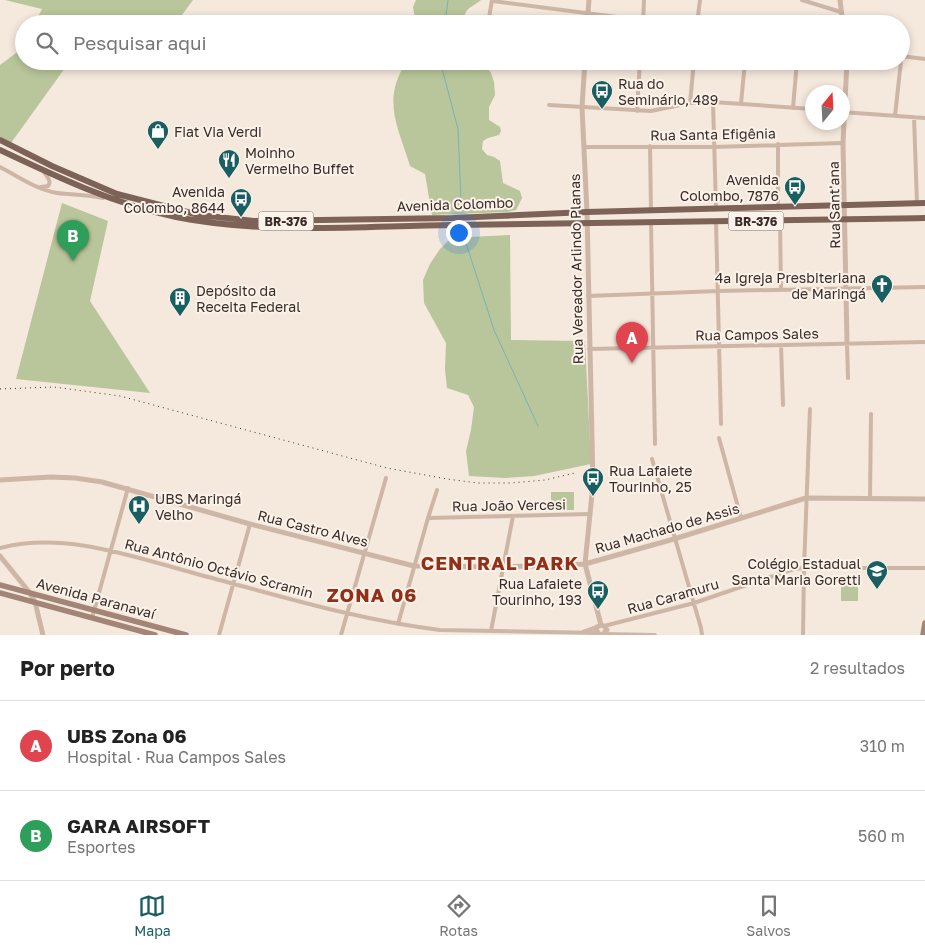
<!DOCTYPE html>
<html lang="pt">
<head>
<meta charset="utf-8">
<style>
	:root { --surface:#fff; --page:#f6f6f6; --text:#222; --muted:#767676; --line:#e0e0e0; --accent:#195e60 }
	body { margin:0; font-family:"Golos Text",sans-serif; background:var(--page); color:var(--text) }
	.compass { position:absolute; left:805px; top:85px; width:45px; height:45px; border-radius:50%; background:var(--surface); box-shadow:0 2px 8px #0003; rotate:18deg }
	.you { position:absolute; left:458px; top:232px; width:18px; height:18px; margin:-12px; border:4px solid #fff; border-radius:50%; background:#1a73e8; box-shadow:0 0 0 8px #1a73e833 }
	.badge { display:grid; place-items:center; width:32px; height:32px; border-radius:50%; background:var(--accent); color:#fff; font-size:16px; font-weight:700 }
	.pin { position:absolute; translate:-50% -41px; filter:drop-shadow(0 1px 2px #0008) }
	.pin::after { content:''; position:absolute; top:26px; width:18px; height:15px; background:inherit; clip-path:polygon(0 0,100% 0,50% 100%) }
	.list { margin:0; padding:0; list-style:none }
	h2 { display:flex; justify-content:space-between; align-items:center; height:65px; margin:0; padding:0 20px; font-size:21px }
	h2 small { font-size:16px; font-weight:400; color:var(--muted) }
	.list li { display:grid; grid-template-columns:32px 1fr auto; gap:15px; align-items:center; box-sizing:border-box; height:90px; padding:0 20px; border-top:1px solid var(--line) }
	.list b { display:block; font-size:19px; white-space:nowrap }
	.list p { margin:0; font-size:16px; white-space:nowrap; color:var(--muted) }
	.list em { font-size:16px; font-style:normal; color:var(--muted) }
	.icon { flex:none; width:28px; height:28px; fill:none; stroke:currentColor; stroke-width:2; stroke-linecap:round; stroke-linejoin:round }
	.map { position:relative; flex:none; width:925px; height:635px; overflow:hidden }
	.search { position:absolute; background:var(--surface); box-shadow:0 2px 8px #0003; left:15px; right:15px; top:15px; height:55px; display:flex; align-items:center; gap:12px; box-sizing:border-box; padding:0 18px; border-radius:28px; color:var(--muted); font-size:19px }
	.sheet { height:245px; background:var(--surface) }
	nav { display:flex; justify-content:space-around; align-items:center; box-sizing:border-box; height:70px; border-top:1px solid var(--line); background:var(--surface); font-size:14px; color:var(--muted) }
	nav a { display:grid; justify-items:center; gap:2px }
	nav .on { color:var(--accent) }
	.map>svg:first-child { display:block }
</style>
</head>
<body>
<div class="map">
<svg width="925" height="635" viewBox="0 0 925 635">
	<rect width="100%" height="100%" fill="#f5e8dc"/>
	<path fill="#b9c59a" d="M5,0H193L176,23L101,19L97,24H34L42,9Z
		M416,0H481C470,9 464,7 464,24H416L413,7Z
		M24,44V61H70L11,143L0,137V65L20,50Z
		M407,61H482L491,73L494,82L495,95L489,107V120L500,127L501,131L499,135L488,138L483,141L482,149L487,155L494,157L500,161L503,183L520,191L522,198L516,210L507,212L432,215L425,174L410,166C398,126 381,100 407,61Z
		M62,203L108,221L90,301L150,393L16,379Z
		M510,235L511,340L585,341L591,464L534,476L505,478L469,476L466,451L471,430L474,407L468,395L447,388L445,369L446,343L424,303L423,280L430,264L440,249L451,238Z
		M551,492H574V510H551Z
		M841,579H858V601H841Z"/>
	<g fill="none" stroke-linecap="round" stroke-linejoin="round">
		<path stroke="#77b5b4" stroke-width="1" d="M445,24L448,0
			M440,61L458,129L461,201
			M466,243L494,330L538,426"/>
		<path stroke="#ceb6a6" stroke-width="4" d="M802,0L841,12
			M492,1L671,24
			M488,24L492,0
			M643,24L644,0
			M697,24L700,0
			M901,56L925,59
			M713,102L716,209
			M690,103L694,61
			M741,104L745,61
			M549,105L651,111L690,103L713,102L812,109
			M793,108L797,61
			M637,111L640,61
			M842,112L925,118
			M895,116L901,61
			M914,117L917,204
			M778,144V207
			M650,146L651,210
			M584,147H713L843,143
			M0,167C17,176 37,190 57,193C72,195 87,194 103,198
			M41,187L48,186C52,181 47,177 44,172
			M780,220L781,289
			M716,222L721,424
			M651,223L655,444
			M588,296L718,291L925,287
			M847,343L848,378
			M781,345L783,405
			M589,349L925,342
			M719,438L741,518
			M652,459L701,628L702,635
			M870,499L871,414
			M428,518L590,514
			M0,548C65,531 134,557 197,574C277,595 357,620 440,630L598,633
			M92,618L128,488
			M398,624L428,518L437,490
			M604,626L694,603L794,569L804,568H925
			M491,631L513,516
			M583,632L597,627
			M604,634L655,635
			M219,635L250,524
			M341,635L386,478
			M803,635L804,568L810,409"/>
		<path stroke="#ceb6a6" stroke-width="5" d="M840,0L843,24
			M587,24L589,0
			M585,61L582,107L587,212L593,484L585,564L601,625
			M847,61L843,143L847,343
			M0,480L51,477L75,478L102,482L250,524L414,566L504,567L585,564L674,539L806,498L925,499
			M0,556L30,593L35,602L43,635
			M601,625L597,627L596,630L599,634L602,635
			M601,625L604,626L607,630L602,635"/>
		<path stroke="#a28577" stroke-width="5.5" d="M0,585L186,635
			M0,593L155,635
			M923,635L925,623"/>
		<path stroke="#7d6257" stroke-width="6" d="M0,140L52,166L117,194L199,215L254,221L453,218L587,212L925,203
			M0,150C57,177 114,204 176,217C267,235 361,226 453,225C611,223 768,221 925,218"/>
		<path stroke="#3a2c28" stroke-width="1" stroke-dasharray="1 4" stroke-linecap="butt" d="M0,389L54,387L120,396L387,468L447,479L478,483H511L545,480L575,473"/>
	</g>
	<defs>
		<g id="bus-pin" transform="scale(1.125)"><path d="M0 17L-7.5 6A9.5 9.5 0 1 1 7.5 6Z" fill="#195e60" stroke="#fbf2e9"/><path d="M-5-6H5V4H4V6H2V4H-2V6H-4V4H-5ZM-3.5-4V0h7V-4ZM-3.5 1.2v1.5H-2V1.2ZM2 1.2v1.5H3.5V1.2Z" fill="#fff"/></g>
		<g id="shop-pin" transform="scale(1.125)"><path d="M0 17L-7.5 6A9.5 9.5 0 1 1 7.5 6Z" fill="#195e60" stroke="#fbf2e9"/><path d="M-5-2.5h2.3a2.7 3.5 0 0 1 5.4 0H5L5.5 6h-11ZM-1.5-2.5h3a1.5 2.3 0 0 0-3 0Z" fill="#fff"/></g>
		<g id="restaurant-pin" transform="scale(1.125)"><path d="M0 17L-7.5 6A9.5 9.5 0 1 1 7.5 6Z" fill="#195e60" stroke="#fbf2e9"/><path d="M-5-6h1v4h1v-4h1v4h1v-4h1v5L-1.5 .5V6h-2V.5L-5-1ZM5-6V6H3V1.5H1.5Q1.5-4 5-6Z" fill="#fff"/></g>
		<g id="church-pin" transform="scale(1.125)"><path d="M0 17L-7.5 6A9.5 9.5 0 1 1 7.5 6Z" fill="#195e60" stroke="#fbf2e9"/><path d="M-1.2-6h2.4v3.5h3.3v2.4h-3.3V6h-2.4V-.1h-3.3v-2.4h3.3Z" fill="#fff"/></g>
		<g id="building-pin" transform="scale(1.125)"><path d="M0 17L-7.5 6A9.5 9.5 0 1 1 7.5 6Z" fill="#195e60" stroke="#fbf2e9"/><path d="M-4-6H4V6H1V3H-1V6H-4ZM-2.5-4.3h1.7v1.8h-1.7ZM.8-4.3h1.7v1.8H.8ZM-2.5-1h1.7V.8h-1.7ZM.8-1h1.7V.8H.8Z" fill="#fff"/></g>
		<g id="hospital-pin" transform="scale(1.125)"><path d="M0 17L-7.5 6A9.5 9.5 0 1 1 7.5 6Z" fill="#195e60" stroke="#fbf2e9"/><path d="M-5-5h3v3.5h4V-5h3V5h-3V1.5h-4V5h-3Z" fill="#fff"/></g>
		<g id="school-pin" transform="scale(1.125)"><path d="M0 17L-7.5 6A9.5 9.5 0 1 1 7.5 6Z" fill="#195e60" stroke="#fbf2e9"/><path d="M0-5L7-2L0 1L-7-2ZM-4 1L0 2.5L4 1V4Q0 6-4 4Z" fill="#fff"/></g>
	</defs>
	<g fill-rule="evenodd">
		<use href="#bus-pin" x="602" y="91"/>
		<use href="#shop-pin" x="158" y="131"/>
		<use href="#restaurant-pin" x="229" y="160"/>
		<use href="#bus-pin" x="795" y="187"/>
		<use href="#bus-pin" x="241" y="199"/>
		<use href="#church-pin" x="882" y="285"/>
		<use href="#building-pin" x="180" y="298"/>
		<use href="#bus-pin" x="593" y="478"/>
		<use href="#hospital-pin" x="139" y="506"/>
		<use href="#school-pin" x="877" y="571"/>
		<use href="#bus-pin" x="598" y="591"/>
	</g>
	<g text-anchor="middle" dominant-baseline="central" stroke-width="4" stroke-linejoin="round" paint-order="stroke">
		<g fill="#fbf2e9" stroke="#746762" stroke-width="1">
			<rect x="258.5" y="211.5" width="55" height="19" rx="4"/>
			<rect x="728.5" y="211.5" width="55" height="19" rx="4"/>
		</g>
		<g font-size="12" font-weight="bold" fill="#3a2c28">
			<text x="286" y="221">BR-376</text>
			<text x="756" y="221">BR-376</text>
		</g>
		<g font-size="14" fill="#3a2c28" stroke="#fbf2e9" text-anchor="start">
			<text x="618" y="83">Rua do<tspan x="618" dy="16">Seminário, 489</tspan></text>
			<text x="174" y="131">Fiat Via Verdi</text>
			<text x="245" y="152">Moinho<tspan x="245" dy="16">Vermelho Buffet</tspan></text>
			<text x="779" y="179" text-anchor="end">Avenida<tspan x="779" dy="16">Colombo, 7876</tspan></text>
			<text x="225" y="191" text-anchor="end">Avenida<tspan x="225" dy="16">Colombo, 8644</tspan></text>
			<text x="866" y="277" text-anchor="end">4ª Igreja Presbiteriana<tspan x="866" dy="16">de Maringá</tspan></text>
			<text x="196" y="290">Depósito da<tspan x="196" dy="16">Receita Federal</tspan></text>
			<text x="609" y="470">Rua Lafaiete<tspan x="609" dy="16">Tourinho, 25</tspan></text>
			<text x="155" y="498">UBS Maringá<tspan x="155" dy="16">Velho</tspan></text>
			<text x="861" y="563" text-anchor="end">Colégio Estadual<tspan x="861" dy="16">Santa Maria Goretti</tspan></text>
			<text x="582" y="583" text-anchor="end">Rua Lafaiete<tspan x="582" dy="16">Tourinho, 193</tspan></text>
		</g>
		<g font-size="14" fill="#3a2c28" stroke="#fbf2e9">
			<text transform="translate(713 134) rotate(-1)">Rua Santa Efigênia</text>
			<text transform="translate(455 204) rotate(-2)">Avenida Colombo</text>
			<text transform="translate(834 205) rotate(-91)">Rua Sant'ana</text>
			<text transform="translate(576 269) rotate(-91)">Rua Vereador Arlindo Planas</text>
			<text transform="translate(757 334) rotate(-1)">Rua Campos Sales</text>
			<text transform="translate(509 505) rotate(-1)">Rua João Vercesi</text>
			<text transform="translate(313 528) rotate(14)">Rua Castro Alves</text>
			<text transform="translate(667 528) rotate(-16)">Rua Machado de Assis</text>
			<text transform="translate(219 568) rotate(15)">Rua Antônio Octávio Scramin</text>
			<text transform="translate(673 596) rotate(-16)">Rua Caramuru</text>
			<text transform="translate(96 598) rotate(15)">Avenida Paranavaí</text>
		</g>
		<g font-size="19" font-weight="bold" letter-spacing="1" fill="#912f18" stroke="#fbf2e9">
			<text x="500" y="562">CENTRAL PARK</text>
			<text x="372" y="594">ZONA 06</text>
		</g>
	</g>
</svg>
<svg class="compass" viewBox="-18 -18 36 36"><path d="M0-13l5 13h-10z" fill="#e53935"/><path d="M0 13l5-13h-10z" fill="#767676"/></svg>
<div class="you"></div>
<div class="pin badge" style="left:632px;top:363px;background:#e0444e">A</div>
<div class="pin badge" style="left:73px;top:261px;background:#2e9e5b">B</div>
<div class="search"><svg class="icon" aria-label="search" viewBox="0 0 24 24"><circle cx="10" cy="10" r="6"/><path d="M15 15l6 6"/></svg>Pesquisar aqui</div>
</div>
<section class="sheet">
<h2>Por perto<small>2 resultados</small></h2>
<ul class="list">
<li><span class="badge" style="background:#e0444e">A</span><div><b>UBS Zona 06</b><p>Hospital · Rua Campos Sales</p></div><em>310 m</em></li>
<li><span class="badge" style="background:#2e9e5b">B</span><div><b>GARA AIRSOFT</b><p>Esportes</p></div><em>560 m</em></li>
</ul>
</section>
<nav>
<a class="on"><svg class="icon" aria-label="map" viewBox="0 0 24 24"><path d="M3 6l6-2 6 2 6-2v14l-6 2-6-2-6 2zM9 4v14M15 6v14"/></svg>Mapa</a>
<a><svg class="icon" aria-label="directions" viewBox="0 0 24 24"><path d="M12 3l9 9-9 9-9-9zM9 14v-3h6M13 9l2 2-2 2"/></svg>Rotas</a>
<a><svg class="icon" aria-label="saved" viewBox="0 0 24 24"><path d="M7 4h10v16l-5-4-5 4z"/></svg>Salvos</a>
</nav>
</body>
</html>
